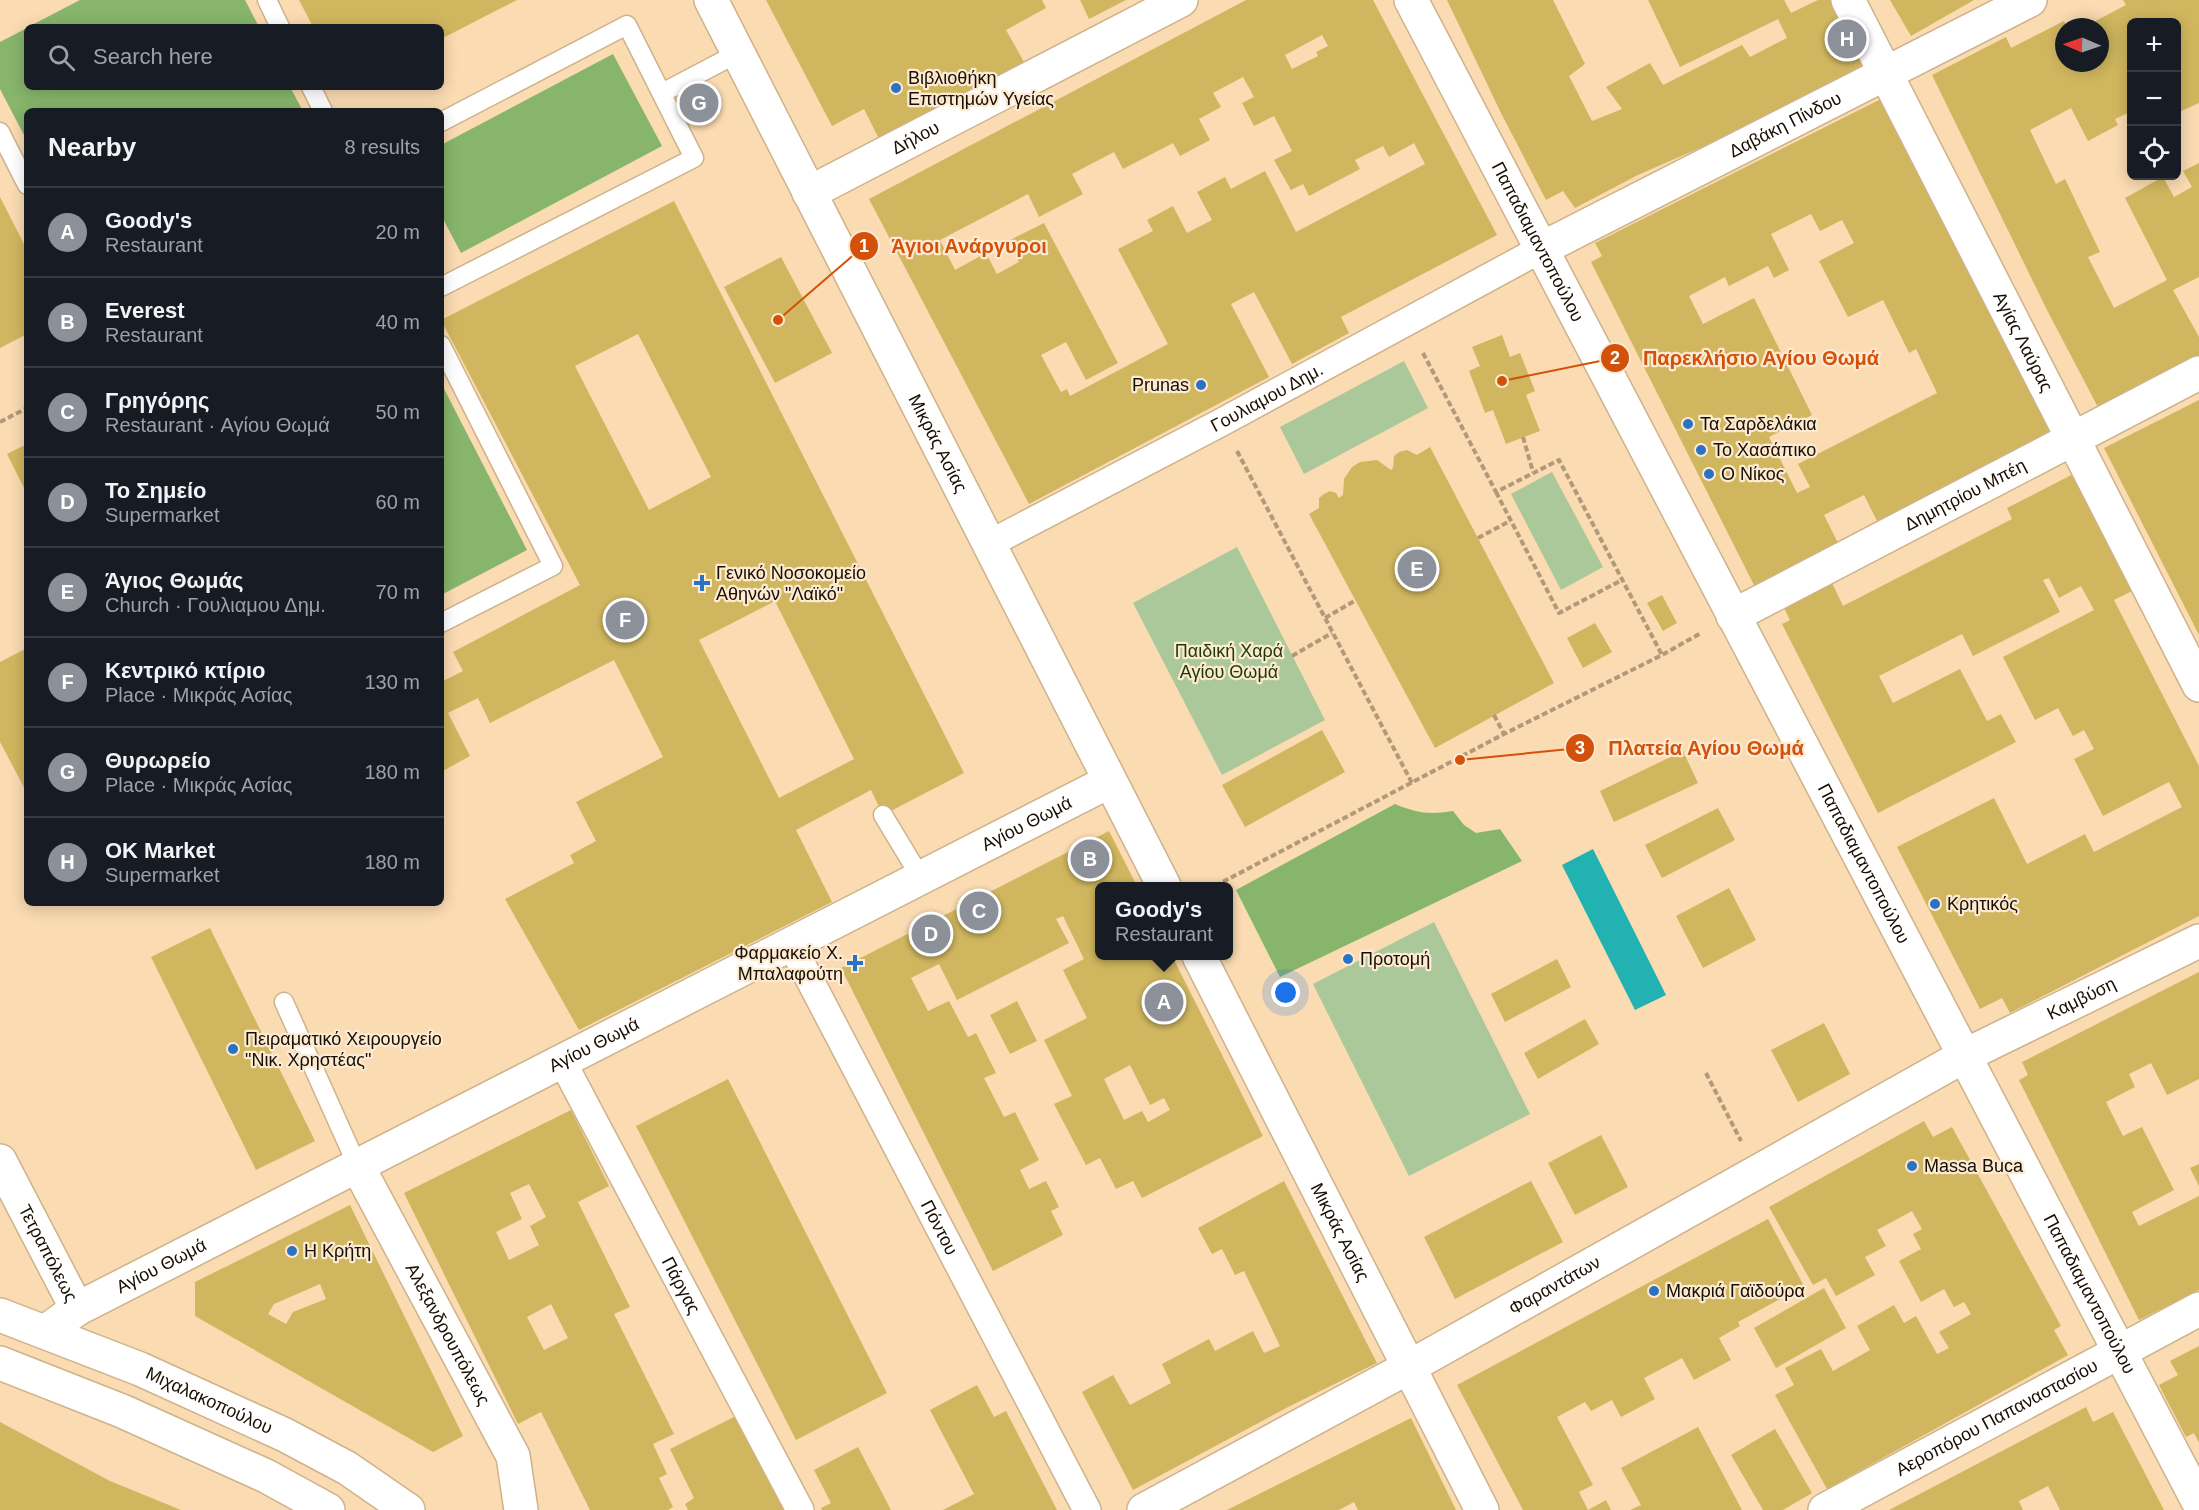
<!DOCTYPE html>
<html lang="en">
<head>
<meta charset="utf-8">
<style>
	:root { --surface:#171b24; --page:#242831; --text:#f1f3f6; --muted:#9ea1a6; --line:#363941; --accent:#8c9099 }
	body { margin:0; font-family:Helvetica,sans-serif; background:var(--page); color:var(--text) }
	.controls { position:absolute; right:18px; top:18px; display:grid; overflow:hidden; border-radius:9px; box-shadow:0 3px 15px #0003 }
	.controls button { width:54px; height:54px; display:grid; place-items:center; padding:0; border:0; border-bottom:2px solid var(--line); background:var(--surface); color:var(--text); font:30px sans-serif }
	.compass { position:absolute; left:2055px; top:18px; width:54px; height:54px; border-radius:50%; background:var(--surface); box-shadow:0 3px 15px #0003; rotate:272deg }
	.you { position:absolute; left:1286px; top:993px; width:21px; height:21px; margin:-15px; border:4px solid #fff; border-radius:50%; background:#1a73e8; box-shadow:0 0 0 9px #1a73e833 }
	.badge { display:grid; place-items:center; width:39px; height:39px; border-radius:50%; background:var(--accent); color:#fff; font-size:20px; font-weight:700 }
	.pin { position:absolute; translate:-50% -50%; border:3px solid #fff; box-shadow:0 2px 6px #0006 }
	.popup { position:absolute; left:1095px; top:882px; width:138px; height:78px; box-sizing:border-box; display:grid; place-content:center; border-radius:9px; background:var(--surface); filter:drop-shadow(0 2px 4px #0005); font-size:20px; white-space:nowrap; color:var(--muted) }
	.popup b { font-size:22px; color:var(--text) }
	.popup::after { content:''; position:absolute; left:50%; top:100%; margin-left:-12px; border:12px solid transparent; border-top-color:var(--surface) }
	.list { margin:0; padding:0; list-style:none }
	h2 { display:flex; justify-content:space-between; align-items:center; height:78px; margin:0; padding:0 24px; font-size:26px }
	h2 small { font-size:20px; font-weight:400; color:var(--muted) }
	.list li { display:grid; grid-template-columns:39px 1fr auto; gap:18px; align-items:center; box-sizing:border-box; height:90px; padding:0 24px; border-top:2px solid var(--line) }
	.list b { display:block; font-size:22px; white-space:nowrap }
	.list p { margin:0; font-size:20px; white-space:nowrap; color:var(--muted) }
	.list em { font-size:20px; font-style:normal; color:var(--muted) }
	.icon { flex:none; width:33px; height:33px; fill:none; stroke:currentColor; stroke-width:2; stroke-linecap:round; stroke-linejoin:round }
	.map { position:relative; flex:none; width:2199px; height:1510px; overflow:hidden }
	.search { position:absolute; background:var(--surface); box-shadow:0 3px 15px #0003; left:24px; top:24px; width:420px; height:66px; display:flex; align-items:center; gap:15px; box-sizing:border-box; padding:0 21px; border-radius:9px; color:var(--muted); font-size:22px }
	.panel { position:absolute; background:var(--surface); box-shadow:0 3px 15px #0003; left:24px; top:108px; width:420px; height:798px; border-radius:9px }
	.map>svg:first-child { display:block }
</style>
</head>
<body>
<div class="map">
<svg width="2199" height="1510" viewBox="0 0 2199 1510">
	<rect width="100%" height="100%" fill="#fadbb2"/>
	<path fill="#aac899" d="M1404,361L1428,408L1304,474L1280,427Z
		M1552,472L1603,567L1561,590L1511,494Z
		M1237,547L1325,720L1222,775L1133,603Z
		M1434,922L1530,1114L1409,1176L1313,984Z"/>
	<path fill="#87b56b" d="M80,0H245L259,27H28Z
		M27,28V87H290L303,111H27V141L0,89V42Z
		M613,54L662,146L461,253L441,215V145Z
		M441,383L527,550L441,595Z
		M1395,804C1417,813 1429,815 1453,811L1464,825L1476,833L1500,829L1522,861L1280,977L1236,890Z"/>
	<path fill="#21b2b1" d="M1593,849L1666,995L1635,1010L1562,865Z"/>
	<path fill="#d0b75f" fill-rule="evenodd" d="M299,0H517L441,39V27H313Z
		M766,0H1042L1046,8L1006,30L1024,62L879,139L864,109L832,126Z
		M1080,0H1126L1089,19Z
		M1246,0H1373L1497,235L1341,317L1349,333L1292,364L1254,292L1231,304L1269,377L1029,504L869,199ZM1322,35L1328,46L1316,52L1318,56L1292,69L1285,55ZM1243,77L1254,97L1242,103L1254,126L1274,116L1292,151L1274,160L1291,190L1303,184L1309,196L1360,169L1355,160L1383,146L1389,157L1414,143L1425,164L1296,232L1265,171L1231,189L1225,177L1197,192L1212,220L1187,233L1173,206L1147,220L1153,231L1118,249L1168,344L1070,396L1067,389L1061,392L1041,355L1066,342L1086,380L1118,363L1044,223L1008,241L1019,262L997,274L986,253L955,270L940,240L1028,194L1039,217L1083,194L1072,174L1114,152L1123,169L1173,143L1180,156L1210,140L1199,119L1221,107L1213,93Z
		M1447,0H1553L1585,64L1569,76L1592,121L1622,109L1606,87L1650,63L1663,85L1742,45L1750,57L1787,38L1778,19L1680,67L1648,0H1784L1791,13L1818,0H1837L1870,64L1702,147L1638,175L1575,208L1563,191L1546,200L1501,113Z
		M1890,0H1974L1911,36Z
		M2123,0H2199V103L2177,113L2176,111V22H2132V111L2115,119L2118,125L2088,141L2071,108L2030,130L2056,184L2065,179L2100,252L2088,257L2114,308L2167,280L2125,198L2163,177L2174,197L2192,187L2183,171L2199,163V277L2173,290L2199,337V360L2101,413L2047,310L1932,75L2006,37L2011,48L2064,21L2067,27H2064V63H2100V27H2084L2126,5Z
		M710,86L719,104L689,120L679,101Z
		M1887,96L2058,438L1880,527L1864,495L1824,515L1840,547L1756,589L1591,262L1602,256L1595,243ZM1811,214L1820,231L1842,220L1854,243L1819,261L1848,317L1883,300L1909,353L1916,349L1937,393L1798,464L1810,487L1797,493L1769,437L1812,415L1754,298L1703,324L1689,296L1725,277L1729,286L1768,266L1774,278L1789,270L1771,234Z
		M0,197L27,250V334L0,348Z
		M674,201L964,773L883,815L871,790L796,830L832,902L579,1030L505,899L574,863L570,855L596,841L576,802L663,757L614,660L490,723L478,698L448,713L470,756L441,772V682L463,671L453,652L580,585L441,320ZM638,334L711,477L649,510L575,366ZM775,601L854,759L779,798L699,640Z
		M781,257L832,353L775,383L724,287Z
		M1502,335L1510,357L1520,353L1535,391L1526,395L1540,431L1506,444L1493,410L1485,413L1469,371L1480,366L1472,347Z
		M2199,400V635L2104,448Z
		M27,444V494L7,454Z
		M1430,447L1554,683L1435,748L1309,514L1319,508V498L1324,494L1330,491L1336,493L1339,498L1343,495L1344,479L1352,467L1360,462L1377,460L1391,470L1393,468L1394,456L1399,452L1407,450L1417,455Z
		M2079,471L2138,588L2114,600L2199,766V916L2010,1013L2002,998L1980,1009L1897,847L1994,798L2027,864L2085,834L2094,852L2182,807L2169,782L2103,816L2074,759L2094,749L2084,730L2073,736L2058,708L2035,720L2003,657L2094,610L2081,586L2059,598L2049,578L2043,580L2060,612L1973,656L1962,634L1879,676L1893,703L1960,669L1987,721L2001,714L2016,742L1878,813L1782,624L1790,620L1784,608L1832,583L1843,606L2012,519L2007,508Z
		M1662,595L1677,623L1663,631L1647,603Z
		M1595,623L1612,652L1583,668L1567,638Z
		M27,648V793L0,742V662Z
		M1322,730L1345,772L1245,827L1222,785Z
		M1683,751L1698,783L1614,822L1600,791Z
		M1718,808L1735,840L1662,878L1645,845Z
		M1109,831L1137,886H1100V956H1172L1263,1136L1142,1198L1133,1181L1116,1189L1100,1158L1086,1165L1054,1104L1072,1096L1044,1040L1087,1018L1063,970L1084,959L1063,916L1056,919L1069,943L957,1000L939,964L911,978L928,1011L949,1001L968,1037L976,1033L996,1073L984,1078L1004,1117L1015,1112L1039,1160L1020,1170L1029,1189L1046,1181L1059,1207L1051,1211L1063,1235L993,1271L841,968ZM1130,1065L1150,1105L1164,1098L1170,1110L1148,1122L1142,1111L1124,1120L1104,1079Z
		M1729,888L1756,940L1703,968L1676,916Z
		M210,928L315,1141L256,1170L151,957Z
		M1557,959L1571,987L1505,1022L1491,994Z
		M2199,972V1079L2167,1095L2151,1063L2129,1074L2135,1087L2106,1102L2123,1136L2142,1127L2174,1190L2132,1212L2139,1226L2199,1196V1290L2139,1320L2019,1080L2028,1075L2022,1062Z
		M1017,1001L1037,1041L1010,1054L990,1015Z
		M1585,1019L1599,1044L1538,1079L1524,1053Z
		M1824,1023L1850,1074L1798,1102L1771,1050Z
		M728,1079L887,1393L796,1440L636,1126Z
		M571,1110L609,1186L578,1202L630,1307L614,1314L674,1434L653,1444L667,1474L659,1478L673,1507L668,1510H590L541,1412L518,1424L404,1193ZM529,1184L546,1217L530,1226L539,1245L509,1260L496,1232L522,1219L510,1193ZM551,1304L568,1338L544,1350L527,1317Z
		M1924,1121L1933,1137L1952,1127L2061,1326L2054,1330L2068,1355L1827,1489L1775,1395L1794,1385L1785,1368L1821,1349L1833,1371L1870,1350L1857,1326L1894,1305L1904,1323L1916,1316L1937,1354L1949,1348L1939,1332L1971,1314L1964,1302L1954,1307L1944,1289L1921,1302L1899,1261L1921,1249L1913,1234L1922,1229L1912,1211L1877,1230L1886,1246L1865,1257L1875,1275L1836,1296L1826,1278L1813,1285L1769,1207Z
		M1601,1135L1628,1187L1575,1215L1548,1163Z
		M2199,1164V1186L2190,1168Z
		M1284,1181L1377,1363L1290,1406L1133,1490L1082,1392L1113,1375L1130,1405L1171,1383L1162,1364L1209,1339L1215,1351L1253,1331L1264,1353L1280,1346L1244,1271L1235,1275L1222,1249L1212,1254L1198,1228Z
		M1531,1181L1563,1242L1455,1299L1424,1237Z
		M350,1205L463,1436L433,1452L195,1316V1282ZM320,1284L326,1299L293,1312L286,1324L268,1314L274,1304Z
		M1768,1219L1804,1286L1738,1322L1740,1326L1719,1338L1731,1360L1694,1380L1682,1358L1644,1378L1655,1399L1621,1417L1612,1400L1591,1411L1585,1402L1557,1417L1593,1485L1579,1492L1588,1510L1606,1500L1611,1510H1523L1457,1385Z
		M1824,1288L1846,1328L1776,1368L1754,1328Z
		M2199,1346V1443L2194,1433L2186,1437L2159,1385L2178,1375L2170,1361Z
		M977,1385L994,1417L1006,1411L1057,1510H943L974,1494L930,1410Z
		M2086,1407L2093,1422L2113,1412L2164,1510H2060L2048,1486L2019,1501L2023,1510H1889Z
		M738,1415L785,1510H688L685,1504L694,1498L670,1449Z
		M1411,1418L1456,1510H1358L1354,1502L1339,1510H1227Z
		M0,1422L110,1481L181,1510H0Z
		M1698,1427L1742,1510H1630L1641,1505L1621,1468Z
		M1775,1429L1812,1493L1783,1510H1763L1731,1455Z
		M858,1447L891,1510H822L821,1508L831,1503L814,1470Z"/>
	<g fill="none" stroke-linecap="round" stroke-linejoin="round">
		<g stroke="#cfb28a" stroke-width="21">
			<path id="service" d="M267,0L280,27
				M311,87L323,111
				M662,93L738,53
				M441,122L627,25L694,158L441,287
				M0,132L27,185
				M441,345L553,566L441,623
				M883,815L921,878
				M284,1002L357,1165"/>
		</g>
		<g stroke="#cfb28a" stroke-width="30">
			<g id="pedestrian">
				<path id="s1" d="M989,544L1222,422L1541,249"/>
				<path id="s2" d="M791,944L1087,1510"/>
				<path id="s3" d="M562,1061L800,1510"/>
			</g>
		</g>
		<g stroke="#cfb28a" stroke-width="36">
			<g id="minor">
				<path id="s4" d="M1848,0L2199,685"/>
				<path id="s5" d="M809,193L1181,0"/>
				<path id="s6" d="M1541,249L2030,0"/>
				<path id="s7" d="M1733,616L2199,373"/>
				<path id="s8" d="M0,1161L77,1309"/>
				<path id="s9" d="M357,1165L513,1456L521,1510"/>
				<path id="s10" d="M45,1332L77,1309L1110,781"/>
				<path id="s11" d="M1144,1510L1409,1367L1964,1056L2199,941"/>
				<path id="s12" d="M1825,1510L2199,1309"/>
			</g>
		</g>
		<g stroke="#cfb28a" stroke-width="36">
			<g id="tertiary">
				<path id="s13" d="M711,0L1164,886"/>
				<path id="s14" d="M1411,0L2199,1503"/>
				<path id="s15" d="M1199,956L1482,1510"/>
			</g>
		</g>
		<g stroke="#cfb28a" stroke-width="36">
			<g id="secondary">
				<path id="s16" d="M0,1315L140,1369L285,1435L347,1468L408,1510"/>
				<path d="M0,1363L122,1411L266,1476L328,1510"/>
			</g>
		</g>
		<path stroke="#b2997a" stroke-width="4" stroke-dasharray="6 3" stroke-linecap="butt" d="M1423,353L1496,492L1559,460L1662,655
			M0,422L27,408
			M1523,437L1533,472
			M1237,451L1412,783
			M1496,492L1559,613L1622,580
			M1478,538L1510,521
			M1325,618L1356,600
			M1292,656L1332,633
			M1494,715L1504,734
			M1215,886L1504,734L1662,655L1701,633
			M1706,1073L1741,1141"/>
		<use href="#service" stroke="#fff" stroke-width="18"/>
		<use href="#pedestrian" stroke="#fff" stroke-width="27"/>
		<use href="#minor" stroke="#fff" stroke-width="33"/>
		<use href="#tertiary" stroke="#fff" stroke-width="33"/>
		<use href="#secondary" stroke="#fff" stroke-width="33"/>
	</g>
	<g fill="#2b72c3" stroke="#fdead2" stroke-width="2">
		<circle cx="896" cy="88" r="6"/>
		<circle cx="1201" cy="385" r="6"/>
		<circle cx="1688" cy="424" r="6"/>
		<circle cx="1701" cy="450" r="6"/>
		<circle cx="1709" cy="474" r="6"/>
		<path d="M699 574h6v6h6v6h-6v6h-6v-6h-6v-6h6z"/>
		<circle cx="1935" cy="904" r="6"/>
		<circle cx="1348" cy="959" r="6"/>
		<path d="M852 954h6v6h6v6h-6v6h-6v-6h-6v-6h6z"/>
		<circle cx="233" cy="1049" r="6"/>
		<circle cx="1912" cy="1166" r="6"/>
		<circle cx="292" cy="1251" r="6"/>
		<circle cx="1654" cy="1291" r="6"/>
	</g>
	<g text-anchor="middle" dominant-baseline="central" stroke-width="4.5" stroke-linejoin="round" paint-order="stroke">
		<g font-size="18" fill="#180e02" stroke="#fdead2" text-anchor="start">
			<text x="908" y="78">Βιβλιοθήκη<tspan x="908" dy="21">Επιστημών Υγείας</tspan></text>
			<text x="1189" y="385" text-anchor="end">Prunas</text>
			<text x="1700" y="424">Τα Σαρδελάκια</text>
			<text x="1713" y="450">Το Χασάπικο</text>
			<text x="1721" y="474">Ο Νίκος</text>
			<text x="716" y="573">Γενικό Νοσοκομείο<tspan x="716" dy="21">Αθηνών "Λαϊκό"</tspan></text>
			<text x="1947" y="904">Κρητικός</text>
			<text x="843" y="953" text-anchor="end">Φαρμακείο Χ.<tspan x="843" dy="21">Μπαλαφούτη</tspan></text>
			<text x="1360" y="959">Προτομή</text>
			<text x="245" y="1039">Πειραματικό Χειρουργείο<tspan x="245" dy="21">"Νικ. Χρηστέας"</tspan></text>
			<text x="1924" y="1166">Massa Buca</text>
			<text x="304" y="1251">Η Κρήτη</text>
			<text x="1666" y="1291">Μακριά Γαϊδούρα</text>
		</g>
		<g font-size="18" fill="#180e02" stroke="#fdead2">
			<text stroke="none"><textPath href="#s6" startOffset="274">Δαβάκη Πίνδου</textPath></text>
			<text stroke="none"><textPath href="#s5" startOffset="120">Δήλου</textPath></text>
			<text stroke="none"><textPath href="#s14" startOffset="273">Παπαδιαμαντοπούλου</textPath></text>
			<text stroke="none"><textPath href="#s4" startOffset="384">Αγίας Λαύρας</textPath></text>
			<text stroke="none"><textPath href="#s1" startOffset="314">Γουλιαμου Δημ.</textPath></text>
			<text stroke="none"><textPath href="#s13" startOffset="498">Μικράς Ασίας</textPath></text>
			<text stroke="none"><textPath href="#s7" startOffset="262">Δημητρίου Μπέη</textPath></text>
			<text stroke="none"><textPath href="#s10" startOffset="1106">Αγίου Θωμά</textPath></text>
			<text stroke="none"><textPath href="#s14" startOffset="975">Παπαδιαμαντοπούλου</textPath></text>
			<text stroke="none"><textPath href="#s11" startOffset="1068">Καμβύση</textPath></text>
			<text stroke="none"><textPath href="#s10" startOffset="620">Αγίου Θωμά</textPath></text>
			<text stroke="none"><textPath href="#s2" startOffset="320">Πόντου</textPath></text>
			<text stroke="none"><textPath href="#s15" startOffset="310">Μικράς Ασίας</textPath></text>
			<text stroke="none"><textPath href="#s8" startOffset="104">Τετραπόλεως</textPath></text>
			<text stroke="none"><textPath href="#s10" startOffset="134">Αγίου Θωμά</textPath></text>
			<text stroke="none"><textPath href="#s3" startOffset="254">Πάργας</textPath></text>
			<text stroke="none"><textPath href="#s11" startOffset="468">Φαραντάτων</textPath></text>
			<text stroke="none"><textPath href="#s14" startOffset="1461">Παπαδιαμαντοπούλου</textPath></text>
			<text stroke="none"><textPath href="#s9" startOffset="192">Αλεξανδρουπόλεως</textPath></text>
			<text stroke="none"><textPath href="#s16" startOffset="226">Μιχαλακοπούλου</textPath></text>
			<text stroke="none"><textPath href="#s12" startOffset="195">Αεροπόρου Παπαναστασίου</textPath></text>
		</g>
		<g font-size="18" fill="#1c3903" stroke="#fdead2">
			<text x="1229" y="651">Παιδική Χαρά<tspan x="1229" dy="21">Αγίου Θωμά</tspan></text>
		</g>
	</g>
	<path fill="none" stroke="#d3520b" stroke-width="2" d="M778 320L864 246M1502 381L1615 358M1460 760L1580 748"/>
	<g fill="#d3520b" stroke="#fdead2" stroke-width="2">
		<circle cx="778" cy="320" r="6"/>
		<circle cx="1502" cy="381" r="6"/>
		<circle cx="1460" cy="760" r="6"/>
		<circle cx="864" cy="246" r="15"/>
		<circle cx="1615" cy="358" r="15"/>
		<circle cx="1580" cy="748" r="15"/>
	</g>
	<g font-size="18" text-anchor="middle" font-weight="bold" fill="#fff">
		<text x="864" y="252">1</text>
		<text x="1615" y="364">2</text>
		<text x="1580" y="754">3</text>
	</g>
	<g font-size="20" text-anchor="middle" font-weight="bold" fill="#d3520b" stroke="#fdead2" stroke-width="4.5" stroke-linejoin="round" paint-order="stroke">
		<text x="969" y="253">Άγιοι Ανάργυροι</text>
		<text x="1761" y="365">Παρεκλήσιο Αγίου Θωμά</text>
		<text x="1706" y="755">Πλατεία Αγίου Θωμά</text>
	</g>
</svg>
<div class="controls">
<button>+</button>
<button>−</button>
<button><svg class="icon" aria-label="locate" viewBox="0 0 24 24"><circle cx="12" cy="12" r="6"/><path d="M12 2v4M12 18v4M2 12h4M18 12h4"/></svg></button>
</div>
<svg class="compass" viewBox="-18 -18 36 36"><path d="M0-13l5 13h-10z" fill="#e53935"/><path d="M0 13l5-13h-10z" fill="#9ea1a6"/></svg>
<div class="you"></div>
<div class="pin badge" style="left:1164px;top:1002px">A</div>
<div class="popup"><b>Goody's</b>Restaurant</div>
<div class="pin badge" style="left:1090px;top:859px">B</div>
<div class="pin badge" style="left:979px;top:911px">C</div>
<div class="pin badge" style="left:931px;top:934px">D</div>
<div class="pin badge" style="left:1417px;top:569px">E</div>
<div class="pin badge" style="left:625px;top:620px">F</div>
<div class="pin badge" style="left:699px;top:103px">G</div>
<div class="pin badge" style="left:1847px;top:39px">H</div>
<div class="search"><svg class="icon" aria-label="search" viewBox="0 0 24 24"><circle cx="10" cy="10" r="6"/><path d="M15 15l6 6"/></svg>Search here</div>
<section class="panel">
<h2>Nearby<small>8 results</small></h2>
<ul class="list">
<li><span class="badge">A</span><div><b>Goody's</b><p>Restaurant</p></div><em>20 m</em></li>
<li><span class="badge">B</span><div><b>Everest</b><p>Restaurant</p></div><em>40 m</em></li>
<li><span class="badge">C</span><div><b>Γρηγόρης</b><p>Restaurant · Αγίου Θωμά</p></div><em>50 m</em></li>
<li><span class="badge">D</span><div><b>Το Σημείο</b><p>Supermarket</p></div><em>60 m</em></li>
<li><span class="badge">E</span><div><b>Άγιος Θωμάς</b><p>Church · Γουλιαμου Δημ.</p></div><em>70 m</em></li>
<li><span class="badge">F</span><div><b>Κεντρικό κτίριο</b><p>Place · Μικράς Ασίας</p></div><em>130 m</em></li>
<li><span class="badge">G</span><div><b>Θυρωρείο</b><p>Place · Μικράς Ασίας</p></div><em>180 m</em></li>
<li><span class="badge">H</span><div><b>OK Market</b><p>Supermarket</p></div><em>180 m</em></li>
</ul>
</section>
</div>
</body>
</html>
